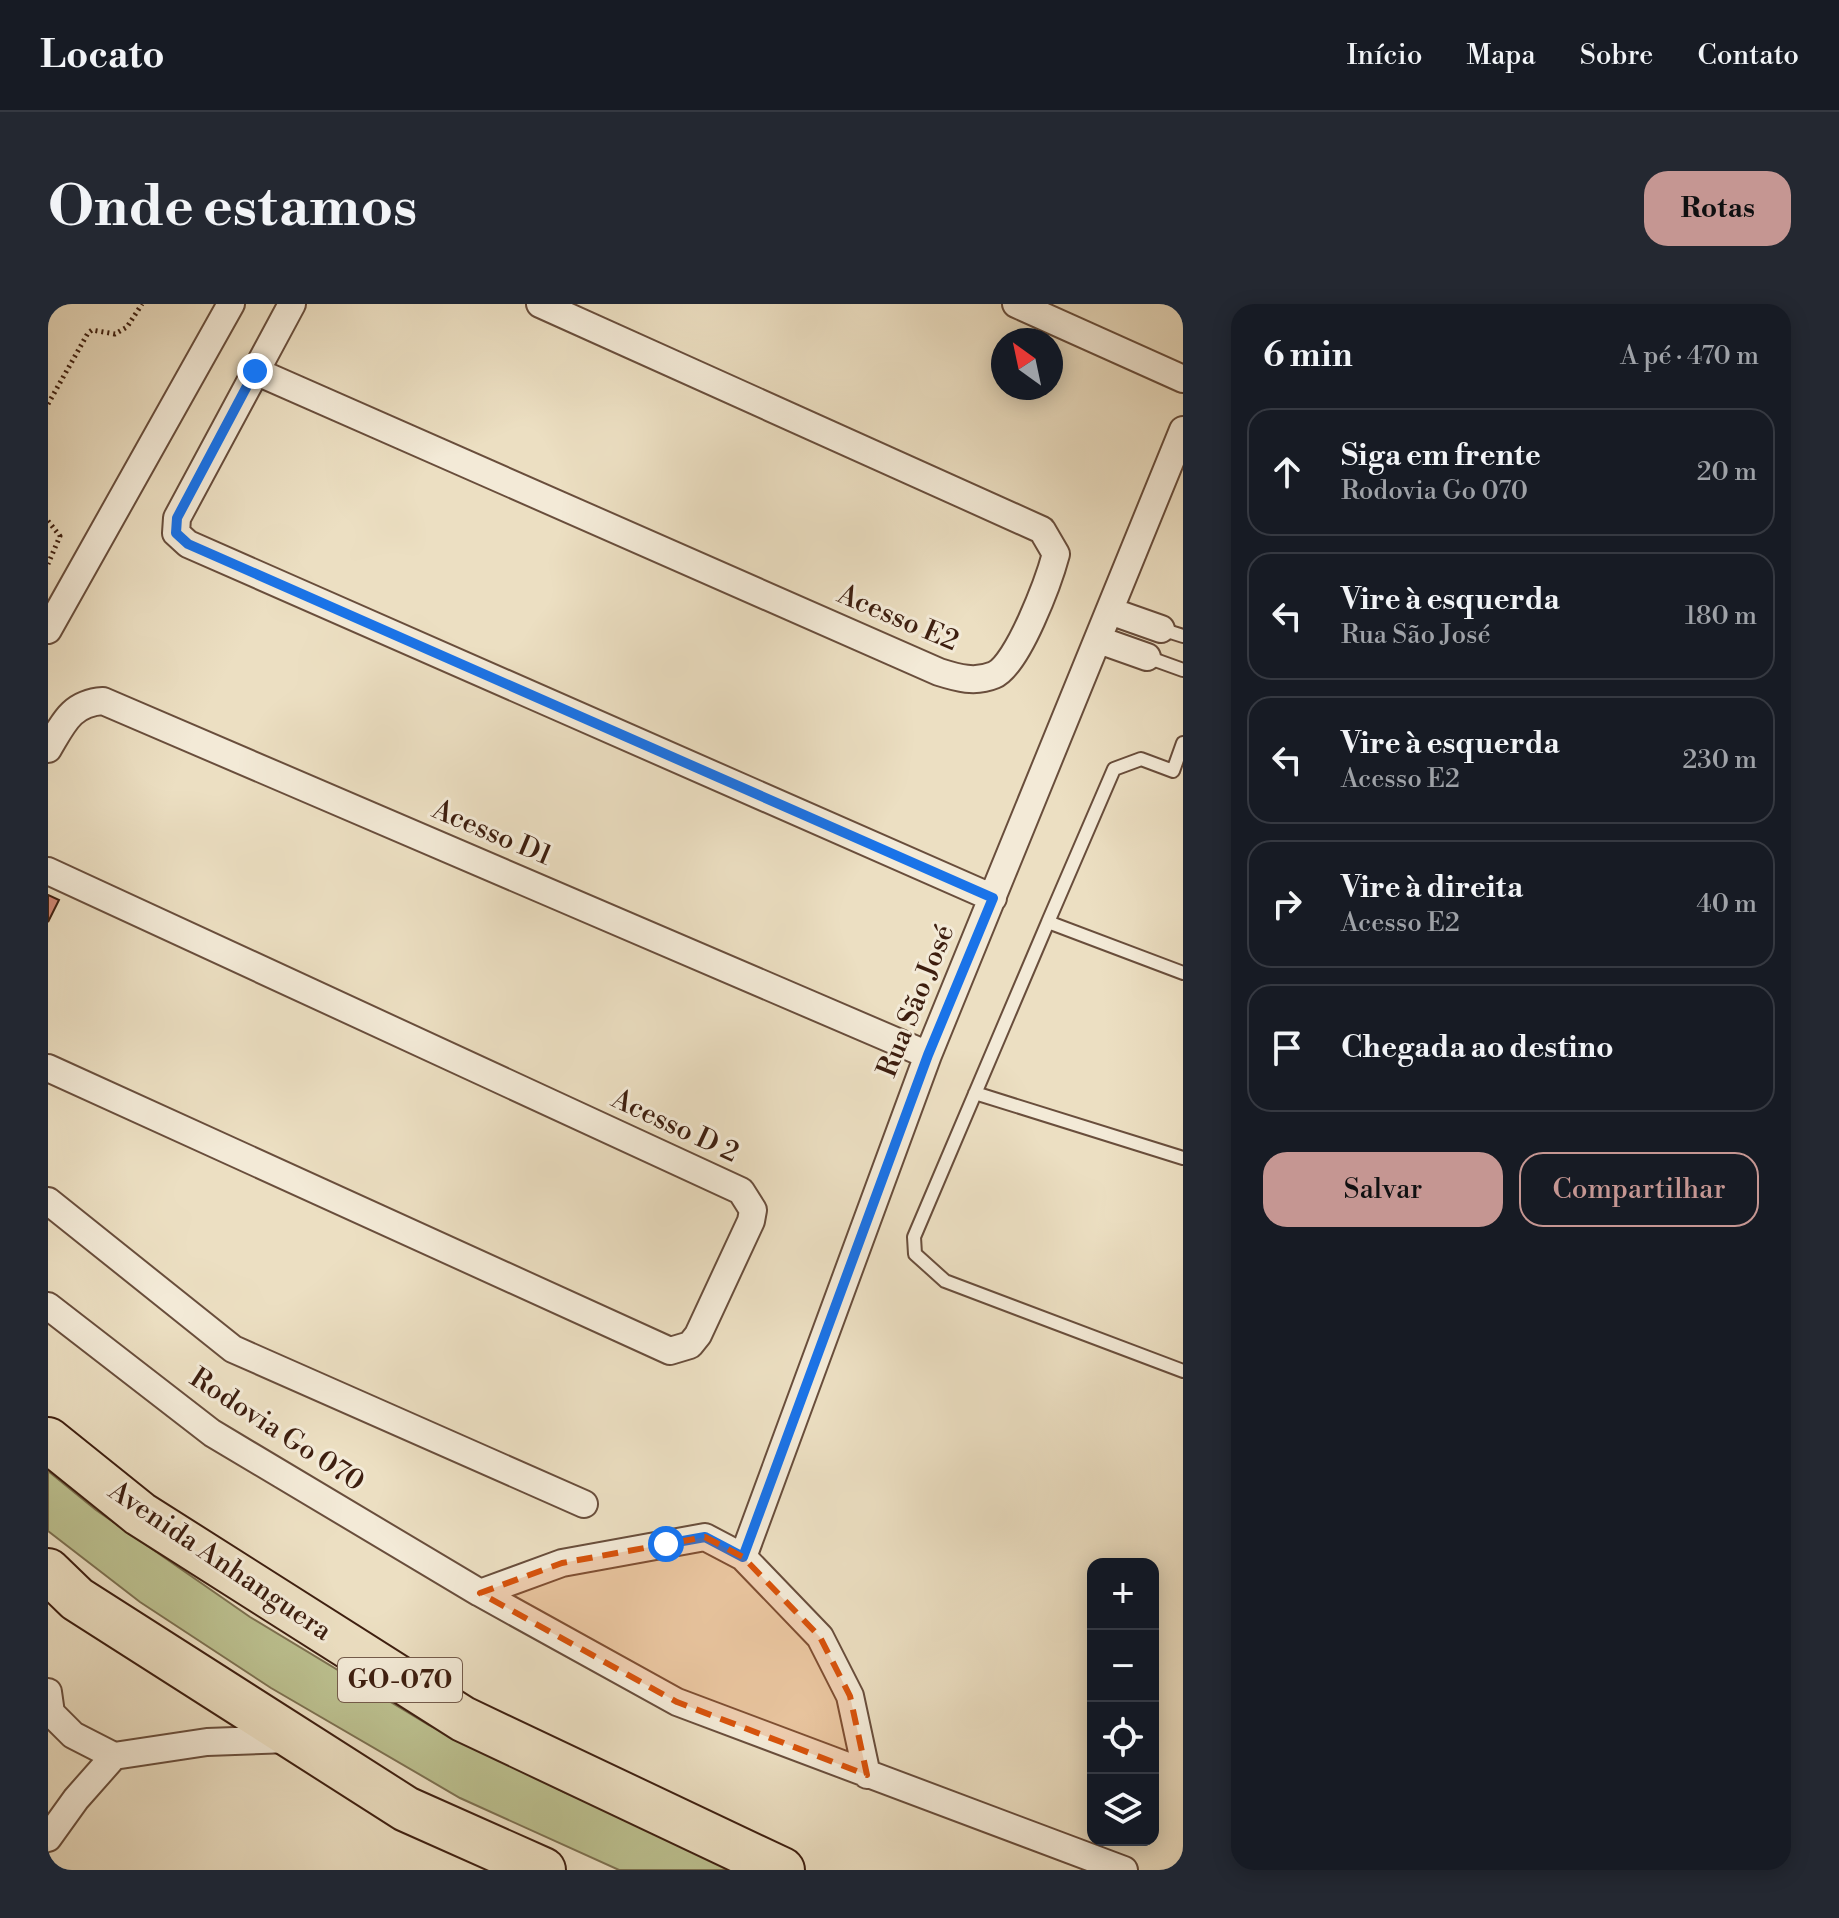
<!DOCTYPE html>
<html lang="pt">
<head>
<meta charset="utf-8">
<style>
	:root { --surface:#171b24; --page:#242831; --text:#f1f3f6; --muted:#9ea1a6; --line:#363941; --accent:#c59692 }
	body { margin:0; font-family:"Libre Bodoni",serif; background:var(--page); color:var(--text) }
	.controls { position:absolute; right:24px; bottom:24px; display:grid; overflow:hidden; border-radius:16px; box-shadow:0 4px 20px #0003 }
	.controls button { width:72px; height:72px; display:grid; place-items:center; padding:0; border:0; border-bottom:2px solid var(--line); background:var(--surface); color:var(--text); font:40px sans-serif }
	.compass { position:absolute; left:943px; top:24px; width:72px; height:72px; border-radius:50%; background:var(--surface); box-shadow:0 4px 20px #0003; rotate:327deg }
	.stop { position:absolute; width:24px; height:24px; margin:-18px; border:6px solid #1a73e8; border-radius:50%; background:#fff }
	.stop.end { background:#1a73e8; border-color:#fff; box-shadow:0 2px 8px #0008 }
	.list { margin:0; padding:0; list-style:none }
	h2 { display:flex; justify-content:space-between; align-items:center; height:104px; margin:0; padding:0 32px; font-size:34px }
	h2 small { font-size:26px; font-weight:400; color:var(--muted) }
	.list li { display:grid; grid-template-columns:52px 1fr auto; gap:24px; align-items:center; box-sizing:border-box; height:128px; margin:0 16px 16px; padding:0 16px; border:2px solid var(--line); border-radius:24px }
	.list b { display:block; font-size:30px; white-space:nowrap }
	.list p { margin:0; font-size:26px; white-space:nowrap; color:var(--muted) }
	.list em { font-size:26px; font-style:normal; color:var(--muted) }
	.actions { display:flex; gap:16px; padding:24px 32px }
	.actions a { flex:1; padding:18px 0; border:2px solid var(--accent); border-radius:24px; text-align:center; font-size:28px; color:var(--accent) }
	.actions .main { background:var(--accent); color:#111 }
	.icon { flex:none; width:44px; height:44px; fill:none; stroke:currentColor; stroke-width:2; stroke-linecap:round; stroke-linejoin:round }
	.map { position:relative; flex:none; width:1135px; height:1566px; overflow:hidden; border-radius:24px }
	header { display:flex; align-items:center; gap:48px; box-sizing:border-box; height:112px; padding:0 40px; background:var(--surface); border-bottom:2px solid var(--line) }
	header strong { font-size:38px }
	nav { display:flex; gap:44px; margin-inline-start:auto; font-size:28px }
	.intro { display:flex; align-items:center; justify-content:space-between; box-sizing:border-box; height:192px; padding:0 48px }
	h1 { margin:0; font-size:56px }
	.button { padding:20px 36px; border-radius:24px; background:var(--accent); color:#111; font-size:28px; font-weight:700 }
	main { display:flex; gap:48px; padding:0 48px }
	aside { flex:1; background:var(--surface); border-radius:24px; box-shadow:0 4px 20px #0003 }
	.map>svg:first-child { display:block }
</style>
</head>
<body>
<header>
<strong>Locato</strong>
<nav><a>Início</a><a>Mapa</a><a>Sobre</a><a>Contato</a></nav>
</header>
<div class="intro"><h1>Onde estamos</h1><a class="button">Rotas</a></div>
<main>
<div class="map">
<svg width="1135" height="1566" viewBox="0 0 1135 1566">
	<rect width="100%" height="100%" fill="#ecdfc2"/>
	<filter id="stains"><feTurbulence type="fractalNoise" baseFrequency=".0025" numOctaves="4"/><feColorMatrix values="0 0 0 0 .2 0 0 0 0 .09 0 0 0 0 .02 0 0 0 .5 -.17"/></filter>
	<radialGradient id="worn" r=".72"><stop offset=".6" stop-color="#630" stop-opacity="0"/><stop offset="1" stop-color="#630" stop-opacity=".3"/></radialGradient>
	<path fill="#bcc190" stroke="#7c7050" stroke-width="2" d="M0,1167L48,1206L202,1313L381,1421L516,1488L693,1566H571L412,1494L223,1384L92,1298L0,1227Z"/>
	<path fill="#d28877" stroke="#3d1e0f" stroke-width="2" d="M0,591L11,596L0,618Z"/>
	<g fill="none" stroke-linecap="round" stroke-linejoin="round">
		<g stroke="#694e3c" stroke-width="16">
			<path id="service" d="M1113,325L1135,332
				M1099,353L1135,366
				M1000,618L1066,465L1093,455L1125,467L1135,439
				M1135,669L1000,618L866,933L867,950L897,977L1135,1067
				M927,789L1135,854"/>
		</g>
		<g stroke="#694e3c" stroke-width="30">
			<path id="minor" d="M244,0L129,214L128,229L140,240L945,594
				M968,0L1135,75
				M207,67L891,368C910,374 927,379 946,371C970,361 1001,276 1008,250L994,226L492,0
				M1062,307L1113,325
				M0,326L183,0
				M1051,336L1099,353
				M0,445C15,420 23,399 55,397L880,751
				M0,567L693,887L705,906L703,917L650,1031L642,1041L622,1047L0,764
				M0,897L185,1045L536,1200
				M0,1002L164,1129L432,1289L629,1398L1076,1566
				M695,1253L880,751L1135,126
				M432,1289L514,1259L657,1233L695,1253L772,1333L802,1392L819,1471
				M0,1388L3,1409L25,1431L66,1452L159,1438L243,1435
				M0,1534L28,1495L66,1452"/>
		</g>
		<g stroke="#3d1e0f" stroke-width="48">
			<path id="trunk" d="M0,1136L92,1210L415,1415L734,1566
				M0,1267L29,1295L358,1505L495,1566"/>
		</g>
		<path stroke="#3d1e0f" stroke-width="5" stroke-dasharray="2 4" stroke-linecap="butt" d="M0,100L40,29L44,26L67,30L79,23L94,0
			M0,217L12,232L0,260"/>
		<use href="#service" stroke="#f3ead7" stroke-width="12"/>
		<use href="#minor" stroke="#f3ead7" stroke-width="26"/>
		<use href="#trunk" stroke="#ecdfc2" stroke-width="44"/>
	</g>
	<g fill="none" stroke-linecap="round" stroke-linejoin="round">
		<path stroke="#1a73e8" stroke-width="10" d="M207,67L129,214L128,229L140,240L945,594L880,751L695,1253L657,1233L618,1240"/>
	</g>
	<path fill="#d7530c" fill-opacity="0.2" stroke="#d7530c" stroke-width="6" stroke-dasharray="16 10" stroke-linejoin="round" d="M657,1233L695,1253L772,1333L802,1392L819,1471L629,1398L432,1289L514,1259Z"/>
	<g text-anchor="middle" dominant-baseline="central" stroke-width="6" stroke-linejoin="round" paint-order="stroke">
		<rect fill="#f3ead7" stroke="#745b4b" stroke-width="2" x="290" y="1354" width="124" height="44" rx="6"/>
		<g font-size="26" font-weight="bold" fill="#3d1e0f">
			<text x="352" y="1376">GO-070</text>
		</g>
		<g font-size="28" fill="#3d1e0f" stroke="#f3ead7">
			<text transform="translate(850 314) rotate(23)">Acesso E2</text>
			<text transform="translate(444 529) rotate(23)">Acesso D1</text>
			<text transform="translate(868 697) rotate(-68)">Rua São José</text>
			<text transform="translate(627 822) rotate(25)">Acesso D 2</text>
			<text transform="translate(229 1126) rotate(33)">Rodovia Go 070</text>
			<text transform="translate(172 1257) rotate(34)">Avenida Anhanguera</text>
		</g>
	</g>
	<rect width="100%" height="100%" filter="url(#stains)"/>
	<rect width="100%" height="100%" fill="url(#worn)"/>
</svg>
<div class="controls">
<button>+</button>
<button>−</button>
<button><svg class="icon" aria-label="locate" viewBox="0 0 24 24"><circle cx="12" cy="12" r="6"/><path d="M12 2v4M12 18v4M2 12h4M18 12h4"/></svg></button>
<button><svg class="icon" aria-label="layers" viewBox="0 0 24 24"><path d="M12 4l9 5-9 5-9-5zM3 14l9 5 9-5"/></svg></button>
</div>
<svg class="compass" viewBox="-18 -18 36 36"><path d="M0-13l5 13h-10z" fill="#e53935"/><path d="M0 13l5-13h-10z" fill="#9ea1a6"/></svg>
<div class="stop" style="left:618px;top:1240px"></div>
<div class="stop end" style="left:207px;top:67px"></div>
</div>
<aside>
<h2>6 min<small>A pé · 470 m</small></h2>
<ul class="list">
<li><svg class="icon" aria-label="ahead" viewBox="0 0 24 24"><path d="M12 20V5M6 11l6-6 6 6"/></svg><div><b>Siga em frente</b><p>Rodovia Go 070</p></div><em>20 m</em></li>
<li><svg class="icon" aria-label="left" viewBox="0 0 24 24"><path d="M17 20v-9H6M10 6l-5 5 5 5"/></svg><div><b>Vire à esquerda</b><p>Rua São José</p></div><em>180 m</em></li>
<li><svg class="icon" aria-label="left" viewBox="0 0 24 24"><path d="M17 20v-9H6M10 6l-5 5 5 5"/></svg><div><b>Vire à esquerda</b><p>Acesso E2</p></div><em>230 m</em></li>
<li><svg class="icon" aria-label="right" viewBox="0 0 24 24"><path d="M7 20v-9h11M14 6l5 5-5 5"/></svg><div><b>Vire à direita</b><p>Acesso E2</p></div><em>40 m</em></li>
<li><svg class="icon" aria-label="arrive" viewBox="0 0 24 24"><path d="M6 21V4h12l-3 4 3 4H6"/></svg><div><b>Chegada ao destino</b></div></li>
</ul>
<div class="actions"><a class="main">Salvar</a><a>Compartilhar</a></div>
</aside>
</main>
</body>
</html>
